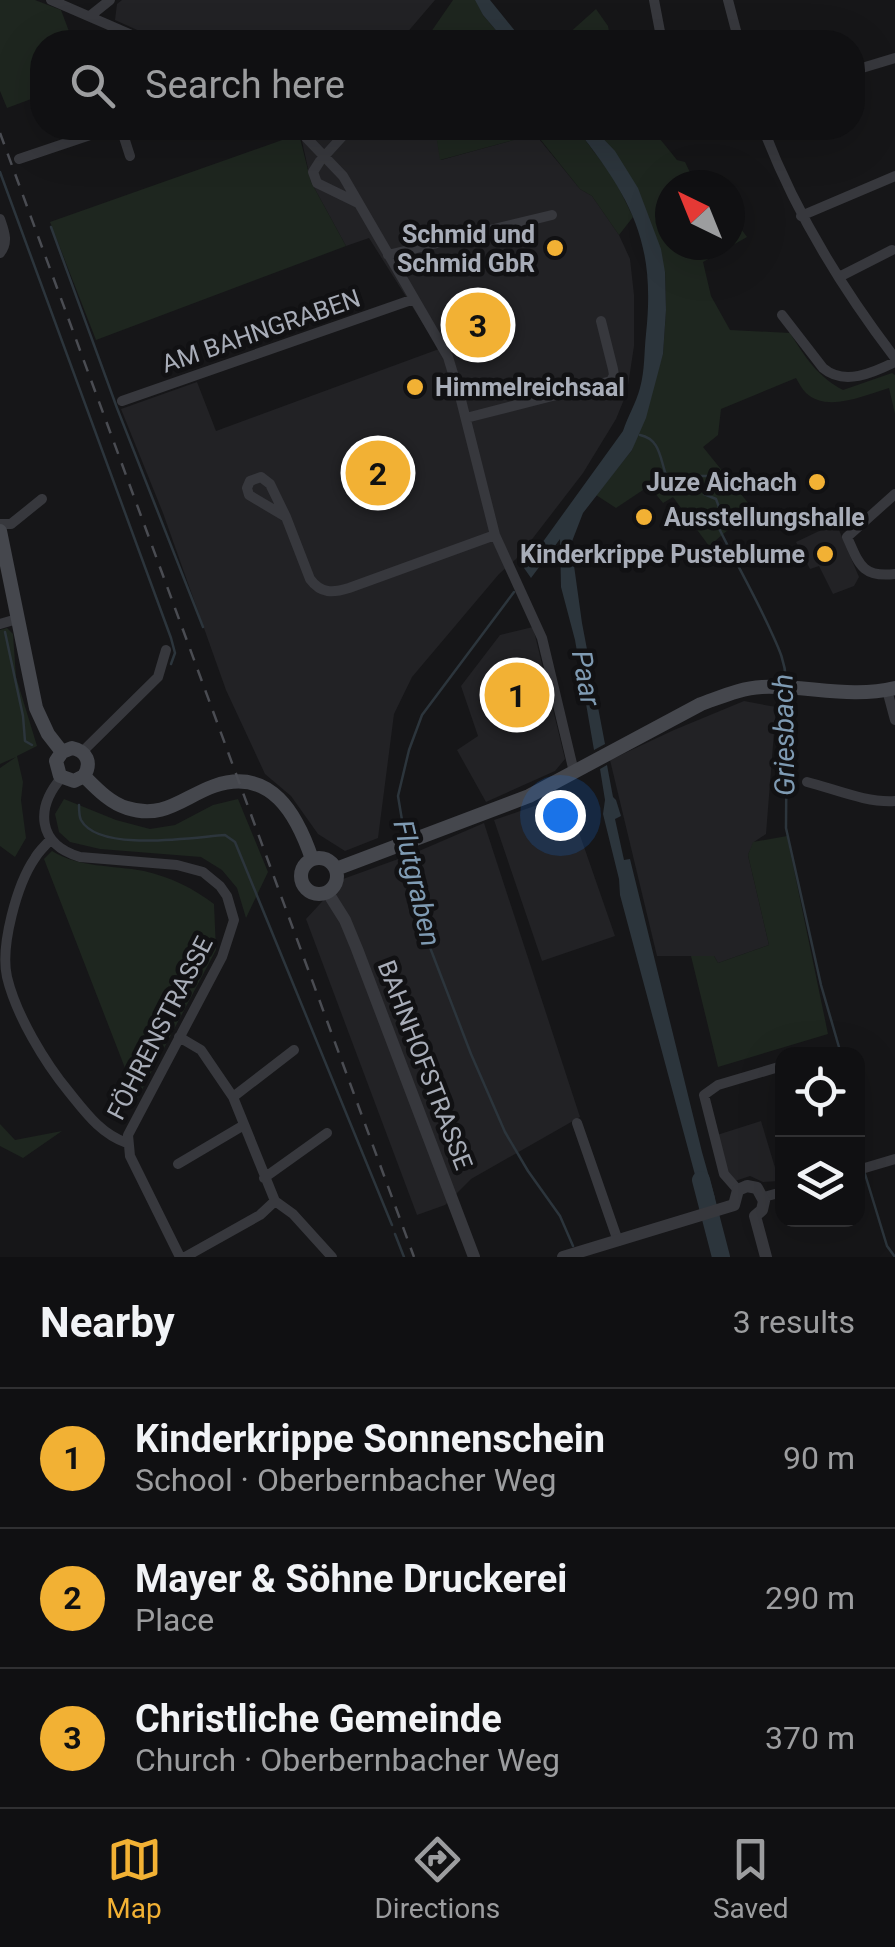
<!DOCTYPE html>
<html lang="en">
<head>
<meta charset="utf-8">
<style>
	:root { --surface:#101012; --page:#19191b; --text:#f1f3f6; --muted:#9c9d9f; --line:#303032; --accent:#f2b134 }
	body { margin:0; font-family:Roboto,sans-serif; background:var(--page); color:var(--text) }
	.controls { position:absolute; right:30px; bottom:30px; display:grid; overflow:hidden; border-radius:20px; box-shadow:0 10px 40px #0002 }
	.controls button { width:90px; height:90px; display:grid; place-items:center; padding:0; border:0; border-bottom:2px solid var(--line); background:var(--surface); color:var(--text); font:50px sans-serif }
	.compass { position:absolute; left:655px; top:170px; width:90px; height:90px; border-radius:50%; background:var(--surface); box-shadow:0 10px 40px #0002; rotate:317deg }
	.you { position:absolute; left:560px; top:815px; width:35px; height:35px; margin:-25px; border:8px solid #fff; border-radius:50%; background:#1a73e8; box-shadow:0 0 0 15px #1a73e833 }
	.badge { display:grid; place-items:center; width:65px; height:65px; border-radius:50%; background:var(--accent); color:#111; font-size:32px; font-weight:700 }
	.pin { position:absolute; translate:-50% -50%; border:5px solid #fff; box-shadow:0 2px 10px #0006 }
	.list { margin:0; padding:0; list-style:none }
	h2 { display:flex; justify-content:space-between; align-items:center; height:130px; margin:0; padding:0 40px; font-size:42px }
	h2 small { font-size:32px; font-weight:400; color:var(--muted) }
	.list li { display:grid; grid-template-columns:65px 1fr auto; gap:30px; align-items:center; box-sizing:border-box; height:140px; padding:0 40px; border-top:2px solid var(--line) }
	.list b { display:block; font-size:38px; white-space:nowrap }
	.list p { margin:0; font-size:32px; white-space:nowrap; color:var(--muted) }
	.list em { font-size:32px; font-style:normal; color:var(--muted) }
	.icon { flex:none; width:55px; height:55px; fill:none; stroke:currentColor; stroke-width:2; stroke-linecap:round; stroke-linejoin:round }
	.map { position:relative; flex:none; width:895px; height:1257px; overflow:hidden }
	.search { position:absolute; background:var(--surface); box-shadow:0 10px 40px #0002; left:30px; right:30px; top:30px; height:110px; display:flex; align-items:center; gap:25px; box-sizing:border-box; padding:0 35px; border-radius:40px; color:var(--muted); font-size:38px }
	.sheet { height:550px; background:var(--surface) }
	nav { display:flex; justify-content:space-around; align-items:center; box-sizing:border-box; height:140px; border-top:2px solid var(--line); background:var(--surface); font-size:28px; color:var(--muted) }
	nav a { display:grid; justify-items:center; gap:5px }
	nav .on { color:var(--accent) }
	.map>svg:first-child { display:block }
</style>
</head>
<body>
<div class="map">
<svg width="895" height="1257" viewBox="0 0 895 1257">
	<rect width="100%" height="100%" fill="#161618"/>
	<path fill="#222225" d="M122,0H435L399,42H164L115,20L117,4Z
		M309,128H435L441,160L535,134L580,189L592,196L619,235L630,259L634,295V346L627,392L616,419L583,473L533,538L516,559L499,574L412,677L394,714L378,838L345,851L318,834L291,796L265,774L226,690L163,513L121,409L197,382L216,431L439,349L369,238L346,246L311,182L302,141Z
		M836,523L859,577L854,586L833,594L819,566L810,569L796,542Z
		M533,627L565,759L555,771L486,802L457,750L478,736L461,686L500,635Z
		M744,701L776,707L766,834L754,842L748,855L769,945L718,963L714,956H657L610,760L674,730Z
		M566,795L615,936L542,961L494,820Z
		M484,823L580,1117L471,1179L445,1205L417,1215L306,919L343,879L412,854Z
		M761,1121L779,1181L763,1182L750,1176L735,1181L727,1172L717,1135Z"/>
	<path fill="#1e261f" d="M0,0H35L61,10L73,42H42V95L7,108L0,91Z
		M453,0H476L483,15L506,42H424Z
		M596,9L608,26L611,42H525L537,35H567Z
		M435,128H576L614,178L633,217L619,235L592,196L580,189L536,134L440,160Z
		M593,128H656V134L677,160L685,162L696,185H670V245H730V214L747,237L703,262L711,296L730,330L790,333C805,357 818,377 843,390L892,373L895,375V414L889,388C865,395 827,413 806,393C802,389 799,383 796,378L721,409L718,435L703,447L753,509L709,546L673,497L663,503L649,486L616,508L596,495L632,450L663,354L666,310L665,272Z
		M299,134L311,182L346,246L96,340L50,222Z
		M7,628L13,634L16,677L37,746L17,756L23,782L21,800L26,838L15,857L0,846V768L16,757L0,764V630Z
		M64,799L116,820L150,829L175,825L213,805L238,799L268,872L246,918L237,888L222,870L201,857L100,849L70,842L59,832L55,814Z
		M787,836L828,1034L718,1067L691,956H714L718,963L769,945L748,855L753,842Z
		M52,851C80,868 112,865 144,871C170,877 193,888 214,904L216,950L137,1099L44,859Z
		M0,1124L15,1140L62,1131L23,1158L0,1146Z"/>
	<path fill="#2c353c" d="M475,0H490L524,42H506L483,15Z
		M576,128H593L615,151L638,188L661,249L665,272L666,310L663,354L646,418L632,450L583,513L571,544L582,623L605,744L594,750L575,640L561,587L560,539L531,578L524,568L623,431C628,416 636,403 640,388C645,370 644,352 646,334C656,242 631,198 576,128Z
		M607,765L613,797L616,800L621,816L615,819L624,860L630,859L702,1152L715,1198L702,1201L620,895L619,879L603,814L605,800L600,769Z"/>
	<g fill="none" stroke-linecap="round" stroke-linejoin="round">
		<path stroke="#2c353c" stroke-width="2.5" d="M0,172L171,638L175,653L171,664
			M51,227L117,408L203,627
			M640,435C660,439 660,458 666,475L683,480L695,476H709L708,485L704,494L716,499L720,510L715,520C732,556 752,590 769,627C777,645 785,659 786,680
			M5,632L23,716L25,741L32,745
			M787,693L786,828L821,985L841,1054
			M79,805C79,810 79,816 81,820C99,853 194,837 225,835L235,842L392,1225
			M405,838L398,796L409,750L422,715L514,592
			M406,846L421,924L471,1054L505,1132L528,1171L560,1216L573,1246
			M858,1136L863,1166
			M865,1174L887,1246L895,1257
			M395,1234L404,1257"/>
		<path stroke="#2c353c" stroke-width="18" d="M701,1180L721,1257"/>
		<path stroke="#37383d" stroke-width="10" d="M51,0L148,42
			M654,0L662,42
			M728,0L739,42
			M90,16L110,0
			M852,71L895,58
			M121,128L130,156
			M297,128L343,176L448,357L461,400L495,535L542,638L574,772
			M350,128L320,161L313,172L317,183L358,203
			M763,128C795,212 840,286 895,358
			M19,159L111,128
			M801,216L895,176
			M0,219C4,231 9,242 0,253
			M388,255L552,215
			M839,277L892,250
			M782,315L823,368C844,386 873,373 895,362
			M122,401L414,299
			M466,418L611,381L614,375L613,369L601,321
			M261,477L270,484L286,517L249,495L247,488L250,481Z
			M895,494L847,537C859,564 862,578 895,574
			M286,517L310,579C321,594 333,593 349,588L495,535
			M0,524H11L42,499
			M0,624L17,619
			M887,690L895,720
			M82,752L158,677L166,650
			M62,777C35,808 37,844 80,857L177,865L203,872L220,886L227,896L234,920L222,957L128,1135L130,1156L180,1257
			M807,782C835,789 866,803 895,801
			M50,840C45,846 39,851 35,858C17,884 0,946 7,977C16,1015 45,1063 69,1092C86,1113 101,1134 127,1143
			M179,1037L201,1050L233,1097L275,1201L260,1215L185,1257
			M819,1054L826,1052
			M233,1097L294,1050
			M577,1123L618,1241
			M178,1164L244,1125
			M858,1170L895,1159
			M264,1178L327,1133
			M738,1190L724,1174L704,1095L718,1085L782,1066
			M764,1197L782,1192
			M275,1201L293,1214L332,1257"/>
		<path stroke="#37383d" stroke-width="12" d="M328,893L345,920L357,949L474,1257
			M734,1205L738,1190L747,1186L757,1188L764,1201L762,1210L755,1216
			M755,1216L766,1257
			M563,1257L734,1205"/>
		<path stroke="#45474d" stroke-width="14" d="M0,531L36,708L48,734L62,752
			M62,752L56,761L60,776L74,781L84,776
			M62,752L72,748C87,751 92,763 84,776
			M84,776C96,788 110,803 127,808C164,820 183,797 214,786C271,766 297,815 312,859
			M301 876a18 18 0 1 1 36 0a18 18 0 1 1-36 0Z
			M336,869L529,796L701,704C721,697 741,688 762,687C806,685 851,699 895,688"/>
		<path stroke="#4a4c52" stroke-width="2.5" stroke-dasharray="12 10" stroke-linecap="butt" d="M0,133L414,1257"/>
	</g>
	<g fill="#f2b134" stroke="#111113" stroke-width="4">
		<circle cx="555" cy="248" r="10"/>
		<circle cx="415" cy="387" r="10"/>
		<circle cx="817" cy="482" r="10"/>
		<circle cx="644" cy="517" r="10"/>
		<circle cx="825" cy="554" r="10"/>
	</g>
	<g text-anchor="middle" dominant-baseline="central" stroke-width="9" stroke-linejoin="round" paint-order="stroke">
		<g font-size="25" font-weight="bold" fill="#a8adb8" stroke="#111113" text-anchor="end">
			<text x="535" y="234">Schmid und<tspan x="535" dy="29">Schmid GbR</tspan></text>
			<text x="435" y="387" text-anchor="start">Himmelreichsaal</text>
			<text x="797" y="482">Juze Aichach</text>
			<text x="664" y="517" text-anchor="start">Ausstellungshalle</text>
			<text x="805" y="554">Kinderkrippe Pusteblume</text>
		</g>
		<g font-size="25" fill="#a8adb8" stroke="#111113">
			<text transform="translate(261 331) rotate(-19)">AM BAHNGRABEN</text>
			<text transform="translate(160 1028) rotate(-63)">FÖHRENSTRASSE</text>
			<text transform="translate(425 1065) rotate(69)">BAHNHOFSTRASSE</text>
		</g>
		<g font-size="28" font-style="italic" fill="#7f9bb3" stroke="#111113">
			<text transform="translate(586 678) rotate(80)">Paar</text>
			<text transform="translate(784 735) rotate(-91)">Griesbach</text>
			<text transform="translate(417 883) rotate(77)">Flutgraben</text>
		</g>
	</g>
</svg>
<div class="controls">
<button><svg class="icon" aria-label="locate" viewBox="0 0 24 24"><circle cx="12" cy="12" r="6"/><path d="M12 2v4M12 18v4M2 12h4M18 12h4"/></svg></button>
<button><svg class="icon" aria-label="layers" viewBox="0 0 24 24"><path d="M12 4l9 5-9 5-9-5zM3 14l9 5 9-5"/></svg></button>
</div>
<svg class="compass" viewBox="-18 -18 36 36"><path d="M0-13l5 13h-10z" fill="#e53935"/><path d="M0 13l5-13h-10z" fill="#9c9d9f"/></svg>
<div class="you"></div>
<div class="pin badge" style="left:517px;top:695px">1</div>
<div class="pin badge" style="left:378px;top:473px">2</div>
<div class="pin badge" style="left:478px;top:325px">3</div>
<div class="search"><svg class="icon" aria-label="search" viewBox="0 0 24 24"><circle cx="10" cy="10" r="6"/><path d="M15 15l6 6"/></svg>Search here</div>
</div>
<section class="sheet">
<h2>Nearby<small>3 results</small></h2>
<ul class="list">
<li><span class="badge">1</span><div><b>Kinderkrippe Sonnenschein</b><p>School · Oberbernbacher Weg</p></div><em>90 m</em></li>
<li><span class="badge">2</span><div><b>Mayer &amp; Söhne Druckerei</b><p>Place</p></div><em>290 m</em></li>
<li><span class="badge">3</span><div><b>Christliche Gemeinde</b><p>Church · Oberbernbacher Weg</p></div><em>370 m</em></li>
</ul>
</section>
<nav>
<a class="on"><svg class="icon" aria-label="map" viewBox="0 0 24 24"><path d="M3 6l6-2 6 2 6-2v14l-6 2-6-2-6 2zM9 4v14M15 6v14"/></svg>Map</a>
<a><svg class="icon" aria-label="directions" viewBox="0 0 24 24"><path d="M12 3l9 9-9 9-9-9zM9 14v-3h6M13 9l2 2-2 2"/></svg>Directions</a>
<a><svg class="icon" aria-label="saved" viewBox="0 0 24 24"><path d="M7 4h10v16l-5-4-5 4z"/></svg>Saved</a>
</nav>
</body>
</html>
